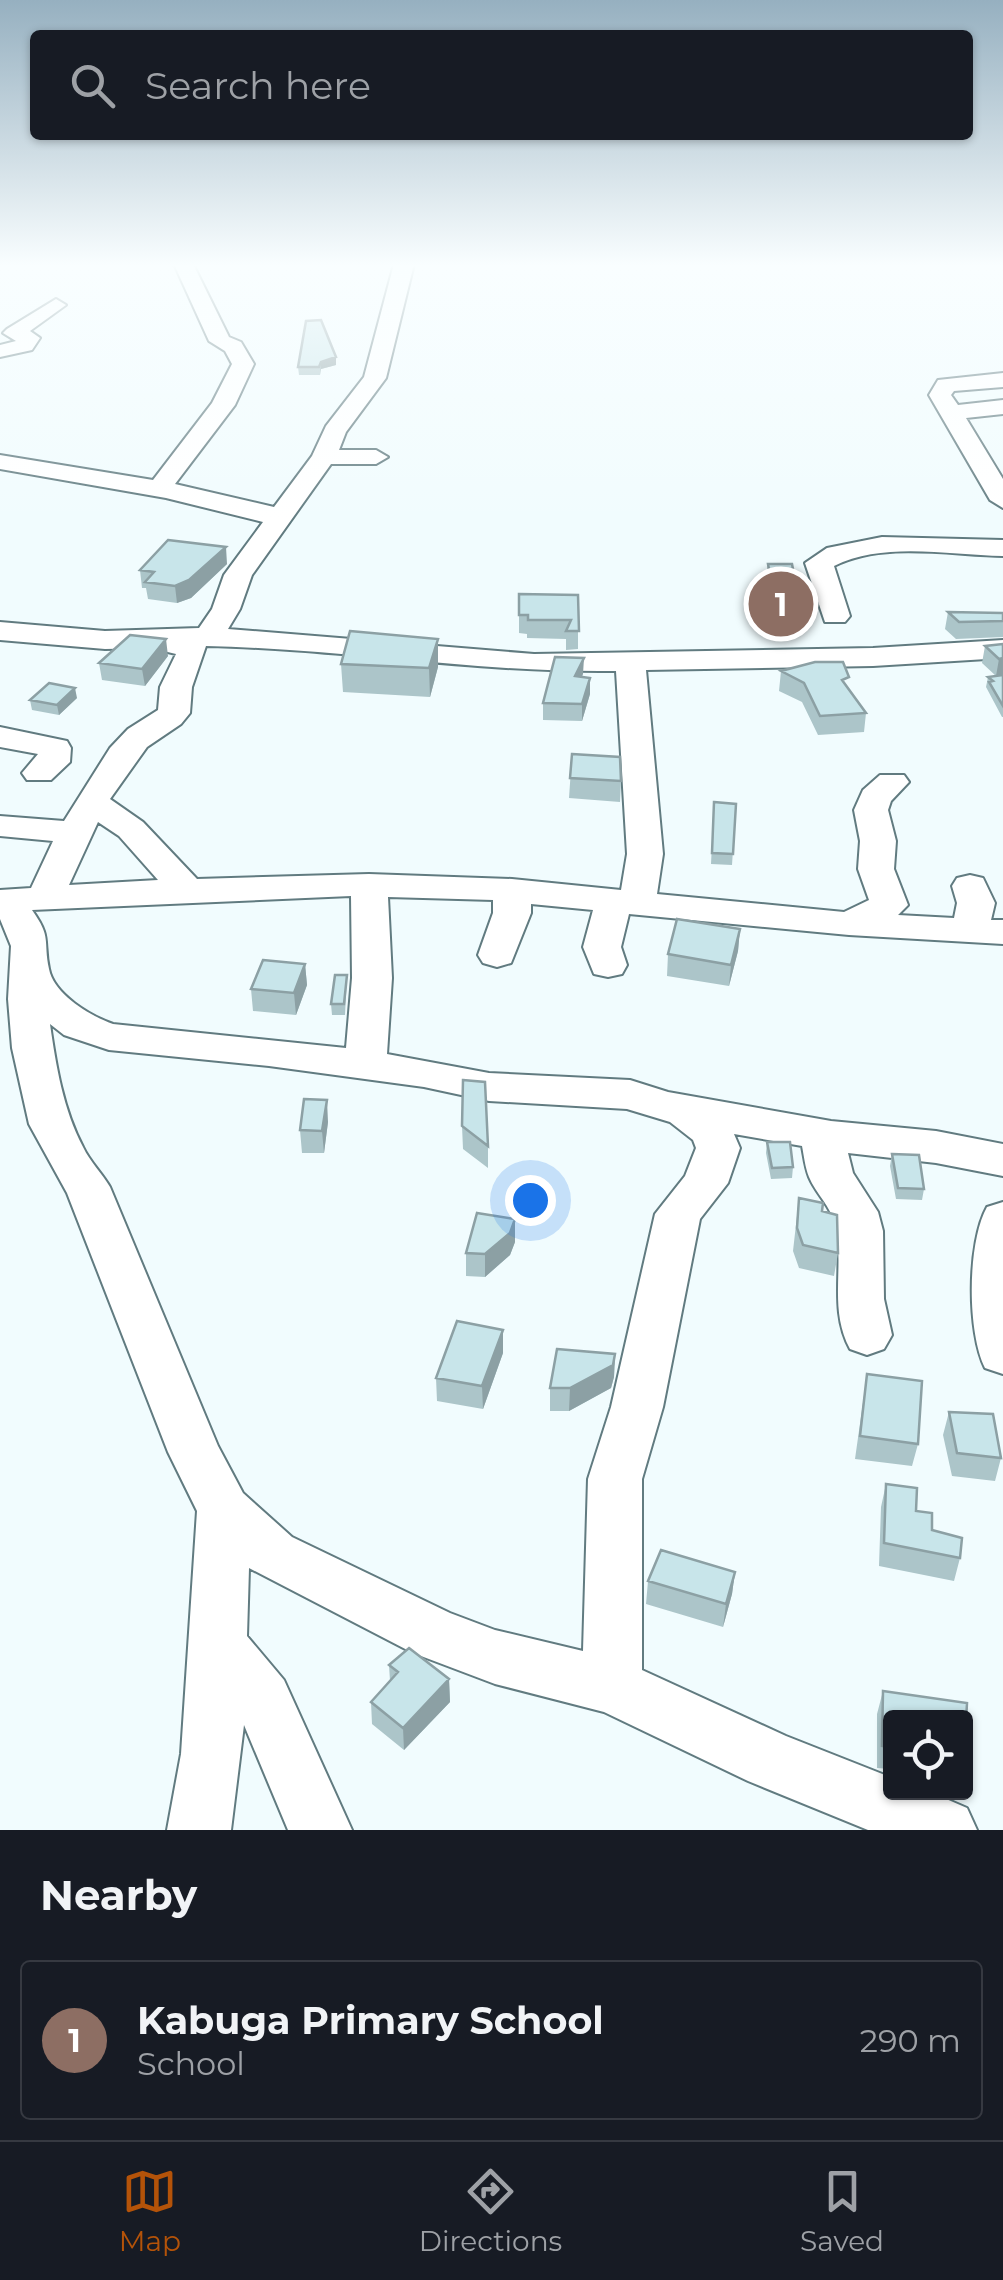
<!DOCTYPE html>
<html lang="en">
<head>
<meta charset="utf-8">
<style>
	:root { --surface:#171b24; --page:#20242c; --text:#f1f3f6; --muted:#9ea1a6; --line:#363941; --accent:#b45309 }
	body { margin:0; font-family:Montserrat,sans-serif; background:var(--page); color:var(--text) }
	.controls { position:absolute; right:30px; bottom:30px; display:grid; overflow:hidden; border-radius:10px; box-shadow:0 2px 8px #0004 }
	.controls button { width:90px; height:90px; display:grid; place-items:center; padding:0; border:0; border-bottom:2px solid var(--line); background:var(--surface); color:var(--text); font:50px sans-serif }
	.you { position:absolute; left:530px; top:1200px; width:35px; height:35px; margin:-25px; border:8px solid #fff; border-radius:50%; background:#1a73e8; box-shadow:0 0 0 15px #1a73e833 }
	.badge { display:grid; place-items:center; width:65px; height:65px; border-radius:50%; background:var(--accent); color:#fff; font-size:32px; font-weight:700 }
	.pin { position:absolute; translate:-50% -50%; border:5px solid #fff; box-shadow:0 2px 10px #0006 }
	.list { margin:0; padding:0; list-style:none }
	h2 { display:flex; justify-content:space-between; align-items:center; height:130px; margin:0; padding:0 40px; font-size:42px }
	h2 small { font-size:32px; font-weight:400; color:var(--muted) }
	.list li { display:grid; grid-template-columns:65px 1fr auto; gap:30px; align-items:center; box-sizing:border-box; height:160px; margin:0 20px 20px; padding:0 20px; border:2px solid var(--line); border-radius:10px }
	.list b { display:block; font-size:38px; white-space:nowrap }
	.list p { margin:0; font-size:32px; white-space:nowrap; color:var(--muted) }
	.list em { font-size:32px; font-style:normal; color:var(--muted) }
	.icon { flex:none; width:55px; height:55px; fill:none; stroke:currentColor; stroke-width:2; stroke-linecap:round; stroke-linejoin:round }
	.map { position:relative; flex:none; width:1003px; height:1830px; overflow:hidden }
	.search { position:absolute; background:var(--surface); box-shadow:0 2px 8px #0004; left:30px; right:30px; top:30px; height:110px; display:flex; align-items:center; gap:25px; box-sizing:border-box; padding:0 35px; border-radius:10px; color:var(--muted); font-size:38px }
	.sheet { height:310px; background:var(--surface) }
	nav { display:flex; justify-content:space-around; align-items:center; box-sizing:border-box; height:140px; border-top:2px solid var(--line); background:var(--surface); font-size:28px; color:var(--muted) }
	nav a { display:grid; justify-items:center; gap:5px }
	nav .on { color:var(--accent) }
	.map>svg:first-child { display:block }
</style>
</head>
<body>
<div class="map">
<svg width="1003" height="1830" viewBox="0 0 1003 1830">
	<rect width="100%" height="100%" fill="#f1fcfe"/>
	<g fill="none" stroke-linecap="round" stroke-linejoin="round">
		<g stroke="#617b80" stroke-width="4">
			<path id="minor" d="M174,264H193L229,337L241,342L254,364L235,405L175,484L274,507L312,456L326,426L364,377L394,264H414L386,378L346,432L339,450H376L388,457L376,464H331L252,575L240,609L228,629L534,654L873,648L1003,640V658L873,666L646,670L663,854L657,894L844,912L869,900L858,869L860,841L854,810L863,790L880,775H904L909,782L891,801L888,810L896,841L894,869L908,905L898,915L954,918L957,903L952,886L957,878L970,875L983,878L995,903L991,920H1003V944L849,935L629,914L621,947L627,965L622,974L608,977L594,974L583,947L593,910L531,904V913L511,963L497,967L483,963L478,955L493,913V900L388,897L392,978L387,1054L489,1073L630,1080L668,1092L831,1121L936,1131L1003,1144V1176L936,1163L848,1153L853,1173L878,1212L883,1231L884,1299L892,1335L884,1349L867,1355L850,1349C828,1308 845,1267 835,1225C831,1206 816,1194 809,1177C805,1167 804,1156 802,1146L734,1134L740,1148L728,1183L700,1219L663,1407L642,1479V1670L786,1736L890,1777V1792H930L967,1808L977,1830H868L748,1781L604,1712L495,1684L413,1653L249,1568L247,1636L284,1680L352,1830H288L244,1725L231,1830H167L181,1754L197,1511L168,1452L67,1193L29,1124L12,1048L8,999L11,946L0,919V890L31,888L53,841L0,836V816L64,821L110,748L128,729L158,710L160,687L176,654L151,648L105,649L0,640V622L105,631L199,628L212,609L224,575L263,522L166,498L0,469V455L153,480L212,403L232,364L225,351L209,341ZM206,646C343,649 478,673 616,671L627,854L621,890L512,879L369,874L197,879L143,822L110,799L147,747L181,724L190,713L192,687ZM98,822L119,836L158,880L69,885ZM351,896L352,978L346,1048L113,1024C91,1016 54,995 49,969C43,940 52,938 32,910ZM50,1024L64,1035L109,1050L269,1066L424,1087L489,1101L627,1109L670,1122L693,1140L696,1148L685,1176L655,1214L611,1407L588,1479L583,1651L495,1630L450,1613L292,1537L243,1493L218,1446L110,1187C102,1173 90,1162 83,1147C63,1109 56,1066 50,1024Z
				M56,299L66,305L30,331L40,338L32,350L0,357V345L16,341L3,333L7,329Z
				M1003,373V387L954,391L951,395L958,405L1003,400V414L966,418L1003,479V508L990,500L929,395L938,380Z
				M882,537L1003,540V556C949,555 884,541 834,566L850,616L845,622H825L805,563L827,548Z
				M0,727L67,741L71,748L70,762L51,780H27L22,773L38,754L0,747Z
				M1003,1202V1374L985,1368C967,1332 967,1243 987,1207Z"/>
		</g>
		<use href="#minor" fill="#fff" fill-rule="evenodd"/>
	</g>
	<path fill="#acc5c9" d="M336,365L321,369L320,375H299L298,367Z
		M227,564L191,598L177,603L148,599L146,588H142L140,570Z
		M768,564L798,595L796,613H772L766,582Z
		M519,594L578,595V649L566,650V639L527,638V634L519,633Z
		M948,612L1003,613V637L956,639L945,629Z
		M438,639V667L430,697L343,692L341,664Z
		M1003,644V717H1002L986,687L988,677L996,676L982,663L985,646Z
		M168,656L145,686L102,680L99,663Z
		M781,671L866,713L864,732L818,735L802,702L779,691Z
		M583,674L582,677L590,678V694L582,721L543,720V703Z
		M77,698L59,715L32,710L30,700Z
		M572,754L621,781L620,802L569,798Z
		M714,802L736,804L732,865L711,864Z
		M740,929L738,951L729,986L667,976L668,954Z
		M305,964L307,985L296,1015L253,1011L251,989Z
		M347,975L345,1015H332L331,1004Z
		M328,1122L324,1153H302L300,1130Z
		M462,1126L488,1146V1168L463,1149Z
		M767,1142L793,1167L792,1178L771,1179L766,1153Z
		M892,1154L924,1189L922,1200L896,1199L890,1166Z
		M799,1198L822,1211L838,1253L834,1276L799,1268L793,1251Z
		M515,1219V1242L510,1255L485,1277L466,1276V1253Z
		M503,1330V1353L483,1409L437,1401L436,1378Z
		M615,1354L614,1377L611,1388L569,1411H550V1388Z
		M867,1374L918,1444L912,1466L855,1459Z
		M949,1412L1001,1458L995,1481L952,1476L943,1435Z
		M886,1484L916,1511L932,1530L960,1558L954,1581L879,1566L881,1507Z
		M735,1572L732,1594L723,1627L646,1604L648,1581Z
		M389,1665L449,1679L450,1702L404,1750L372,1724L371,1702L390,1681Z
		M883,1691L890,1718V1769L877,1768V1714Z"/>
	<path fill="#8ca0a4" d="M336,357V365L321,369L320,375L321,362Z
		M226,547L227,564L191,598L177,603L175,586Z
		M166,639L168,656L145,686L142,669Z
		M438,639V667L430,697L429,668Z
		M584,658L583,674L574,693L575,676Z
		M1003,658V675L996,676L999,659Z
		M590,678V694L582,721V704Z
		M75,688L77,698L59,715L57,705Z
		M740,929L738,951L729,986L731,965Z
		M305,964L307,985L296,1015L294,993Z
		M327,1100L328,1122L324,1153L322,1131Z
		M515,1219V1242L510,1255L485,1277V1254Z
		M503,1330V1353L483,1409L482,1386Z
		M615,1354L614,1377L611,1388L569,1411L570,1388Z
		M735,1572L732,1594L723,1627L726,1604Z
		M449,1679L450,1702L404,1750L403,1728Z"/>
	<path fill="#c8e5ea" stroke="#8ca0a4" stroke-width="2.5" d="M321,320L336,357L321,362L319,367H298L306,321Z
		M168,540L226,547L189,580L175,586L145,582L154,572L140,570Z
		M768,564H792L798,595L773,594Z
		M519,594L578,595L579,631H566L571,620H528V615H519Z
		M948,612L1003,613V621L959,622Z
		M350,631L438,639L429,668L341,664Z
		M130,635L166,639L142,669L99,663Z
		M1003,644V658L999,659L985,646Z
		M555,657L584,658L575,676L590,678L582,704L543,703Z
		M815,662H843L849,677L842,680L866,713L820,716L804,683L781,671Z
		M1003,675V706L989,682L993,681L988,677Z
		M49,683L75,688L57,705L30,700Z
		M572,754L620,757L621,781L570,778Z
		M714,802L736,804L733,854L712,853Z
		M677,919L740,929L731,965L668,954Z
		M263,960L305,964L294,993L251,989Z
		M335,975H347L344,1004H331Z
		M463,1080L485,1082L488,1146L462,1126Z
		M304,1099L327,1100L322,1131L300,1130Z
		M767,1142H790L793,1167L772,1168Z
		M892,1154L919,1155L924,1189L898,1188Z
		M799,1198L823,1203L822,1211L837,1215L838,1253L803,1245L797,1228Z
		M477,1213L515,1219L510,1233L485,1254L466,1253Z
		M457,1321L503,1330L482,1386L436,1378Z
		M557,1349L615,1354L613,1365L570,1388H550Z
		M867,1374L922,1381L918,1444L860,1436Z
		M949,1412L993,1414L1001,1458L957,1453Z
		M886,1484L917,1488L916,1511L932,1513V1530L962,1538L960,1558L884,1543Z
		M661,1550L735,1572L726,1604L648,1581Z
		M409,1648L449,1679L403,1728L371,1702L398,1672L389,1665Z
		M883,1691L967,1703L966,1722V1718H890V1747L882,1746Z"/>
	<linearGradient id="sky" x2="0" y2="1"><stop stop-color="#96b0c0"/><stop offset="0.51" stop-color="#f9feff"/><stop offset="1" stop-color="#f9feff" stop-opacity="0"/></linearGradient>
	<rect width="1003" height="520" fill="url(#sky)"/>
</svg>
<div class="controls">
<button><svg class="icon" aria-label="locate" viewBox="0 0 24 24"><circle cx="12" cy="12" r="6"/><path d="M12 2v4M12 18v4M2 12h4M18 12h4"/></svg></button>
</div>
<div class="you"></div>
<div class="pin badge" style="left:781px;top:604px;background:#8d6e63">1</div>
<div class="search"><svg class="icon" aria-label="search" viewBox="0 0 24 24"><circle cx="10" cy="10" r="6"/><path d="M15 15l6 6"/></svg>Search here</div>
</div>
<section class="sheet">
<h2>Nearby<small></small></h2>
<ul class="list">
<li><span class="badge" style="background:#8d6e63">1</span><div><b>Kabuga Primary School</b><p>School</p></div><em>290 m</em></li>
</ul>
</section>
<nav>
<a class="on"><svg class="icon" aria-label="map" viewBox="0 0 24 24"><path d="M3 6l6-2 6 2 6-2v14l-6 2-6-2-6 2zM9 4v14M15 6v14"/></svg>Map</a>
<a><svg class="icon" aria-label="directions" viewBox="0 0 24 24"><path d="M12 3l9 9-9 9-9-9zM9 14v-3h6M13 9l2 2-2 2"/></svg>Directions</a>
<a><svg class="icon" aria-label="saved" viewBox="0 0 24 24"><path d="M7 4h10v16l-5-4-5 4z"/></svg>Saved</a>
</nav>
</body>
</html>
